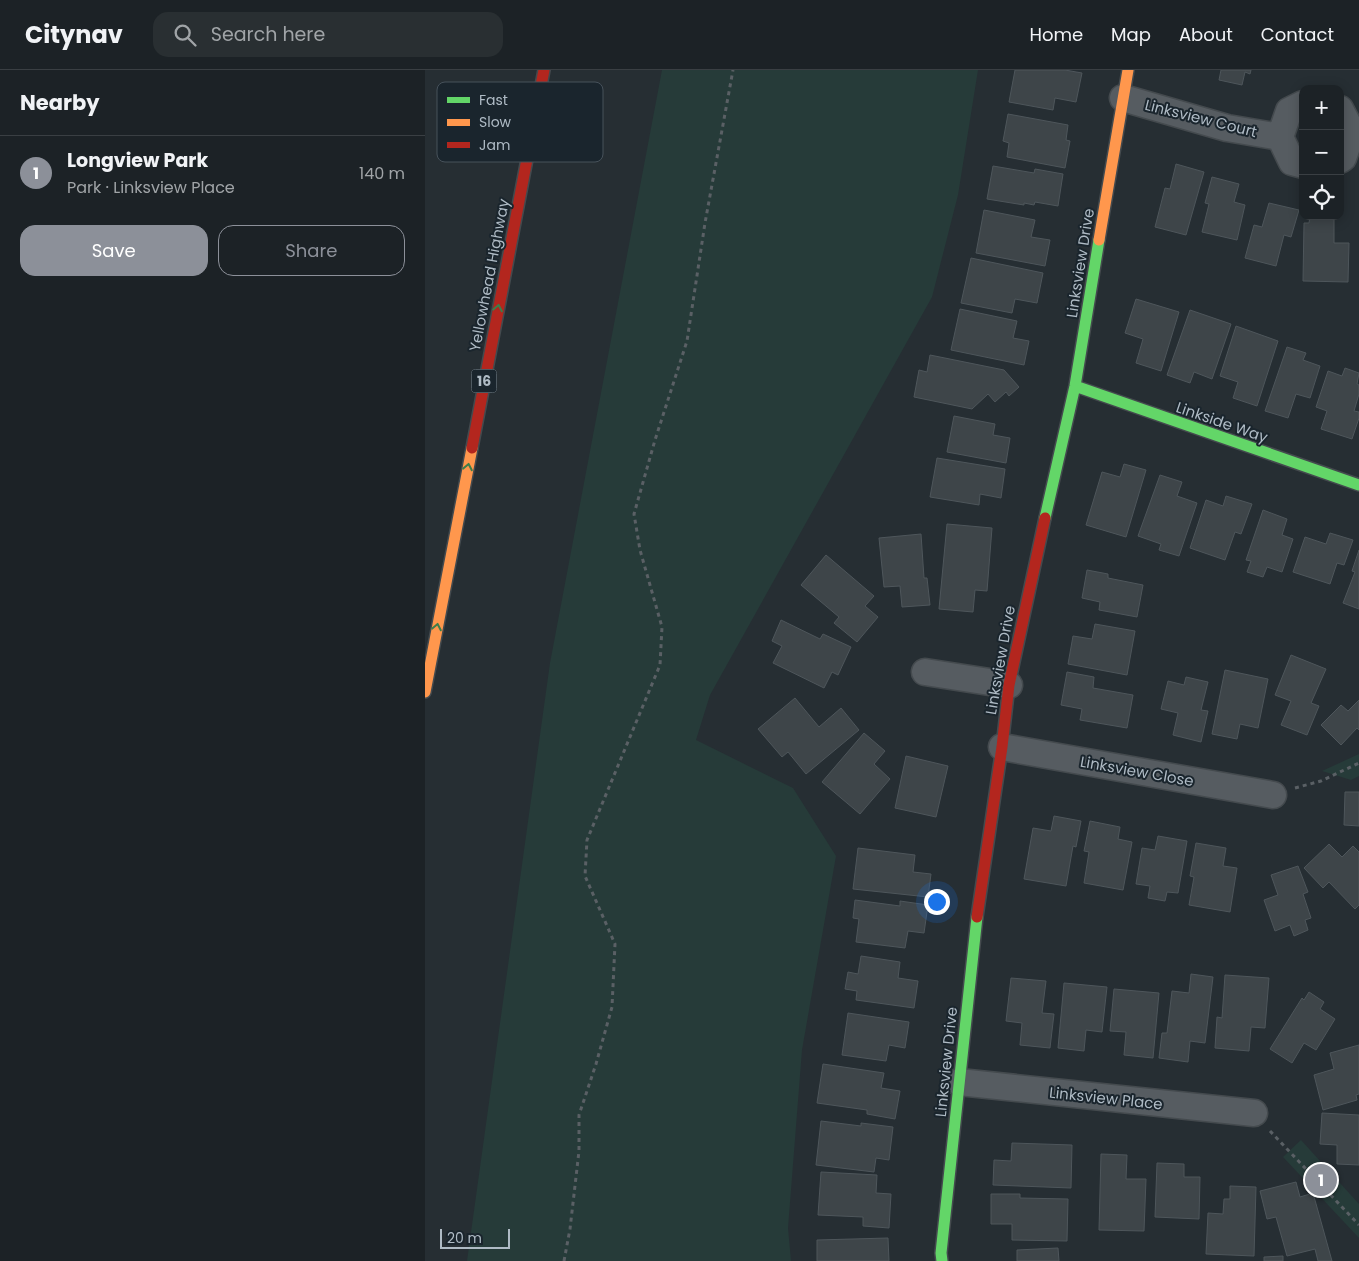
<!DOCTYPE html>
<html lang="en">
<head>
<meta charset="utf-8">
<style>
	:root { --surface:#1c2226; --page:#292f32; --text:#f1f3f6; --muted:#a0a4a7; --line:#3a3f43; --accent:#8c9099 }
	body { margin:0; font-family:Poppins,sans-serif; background:var(--page); color:var(--text) }
	.controls { position:absolute; right:15px; top:15px; display:grid; overflow:hidden; border-radius:10px; box-shadow:0 2px 12px #0003 }
	.controls button { width:45px; height:45px; display:grid; place-items:center; padding:0; border:0; border-bottom:1px solid var(--line); background:var(--surface); color:var(--text); font:25px sans-serif }
	.scale { position:absolute; left:15px; bottom:12px; width:70px; box-sizing:border-box; padding-left:5px; border:2px solid #afbbc5; border-top:0; font-size:14px; line-height:18px; white-space:nowrap; color:#afbbc5; -webkit-text-stroke:4px #1a252d; paint-order:stroke }
	.you { position:absolute; left:511px; top:831px; width:18px; height:18px; margin:-12px; border:4px solid #fff; border-radius:50%; background:#1a73e8; box-shadow:0 0 0 8px #1a73e833 }
	.badge { display:grid; place-items:center; width:32px; height:32px; border-radius:50%; background:var(--accent); color:#fff; font-size:16px; font-weight:700 }
	.pin { position:absolute; translate:-50% -50%; border:2px solid #fff; box-shadow:0 1px 5px #0006 }
	.list { margin:0; padding:0; list-style:none }
	h2 { display:flex; justify-content:space-between; align-items:center; height:65px; margin:0; padding:0 20px; font-size:21px }
	h2 small { font-size:16px; font-weight:400; color:var(--muted) }
	.list li { display:grid; grid-template-columns:32px 1fr auto; gap:15px; align-items:center; box-sizing:border-box; height:75px; padding:0 20px; border-top:1px solid var(--line) }
	.list b { display:block; font-size:19px; white-space:nowrap }
	.list p { margin:0; font-size:16px; white-space:nowrap; color:var(--muted) }
	.list em { font-size:16px; font-style:normal; color:var(--muted) }
	.actions { display:flex; gap:10px; padding:15px 20px }
	.actions a { flex:1; padding:11px 0; border:1px solid var(--accent); border-radius:15px; text-align:center; font-size:18px; color:var(--accent) }
	.actions .main { background:var(--accent); color:#fff }
	.icon { flex:none; width:28px; height:28px; fill:none; stroke:currentColor; stroke-width:2; stroke-linecap:round; stroke-linejoin:round }
	.map { position:relative; flex:none; width:934px; height:1191px; overflow:hidden }
	header { display:flex; align-items:center; gap:30px; box-sizing:border-box; height:70px; padding:0 25px; background:var(--surface); border-bottom:1px solid var(--line) }
	header strong { font-size:24px }
	nav { display:flex; gap:28px; margin-inline-start:auto; font-size:18px }
	.search { width:350px; height:45px; background:var(--page); display:flex; align-items:center; gap:12px; box-sizing:border-box; padding:0 18px; border-radius:15px; color:var(--muted); font-size:19px }
	main { display:flex }
	aside { flex:1; background:var(--surface) }
	.map>svg:first-child { display:block }
</style>
</head>
<body>
<header>
<strong>Citynav</strong>
<div class="search"><svg class="icon" aria-label="search" viewBox="0 0 24 24"><circle cx="10" cy="10" r="6"/><path d="M15 15l6 6"/></svg>Search here</div>
<nav><a>Home</a><a>Map</a><a>About</a><a>Contact</a></nav>
</header>
<main>
<aside>
<h2>Nearby<small></small></h2>
<ul class="list">
<li><span class="badge">1</span><div><b>Longview Park</b><p>Park · Linksview Place</p></div><em>140 m</em></li>
</ul>
<div class="actions"><a class="main">Save</a><a>Share</a></div>
</aside>
<div class="map">
<svg width="934" height="1191" viewBox="0 0 934 1191">
	<rect width="100%" height="100%" fill="#262e33"/>
	<path fill="#263b39" d="M237,0H553L533,125L507,227L285,625L271,670L368,718L411,786L377,980L363,1158L366,1191H42L125,593Z
		M934,684V706L926,710L897,701Z
		M876,1070L934,1134V1168L858,1087Z"/>
	<path fill="#3e4549" stroke="#4e565b" d="M590,0H640L657,3L651,32L630,28L628,40L584,32Z
		M796,0H826L825,4L820,2L817,15L794,10Z
		M583,44L643,55L641,70L645,71L640,98L582,87L584,73L578,71Z
		M751,94L779,102L761,165L730,157L740,118L745,119Z
		M568,96L609,103L610,99L638,104L633,136L610,132L609,135L599,133V135L562,129Z
		M787,107L814,114L809,132L820,135L812,170L777,162L784,134L780,133Z
		M844,133L874,140L866,167L859,165L851,196L820,188L829,155L837,157Z
		M559,140L610,150L606,167L625,170L620,196L551,183Z
		M885,146L909,147V173H924L923,212L878,211L879,153H884Z
		M546,188L618,203L612,233L590,229L587,243L536,233Z
		M711,229L754,242L736,301L711,293L718,269L700,263Z
		M535,239L592,251L588,268L604,271L599,295L526,280Z
		M765,240L806,254L787,309L769,302L765,313L742,305Z
		M811,256L853,271L832,336L808,328L813,312L795,306Z
		M862,277L881,283L878,290L895,296L885,328L871,324L863,348L840,341Z
		M505,285L579,300L594,317L584,326L581,322L570,332L563,324L547,339L489,327L494,300L502,302Z
		M920,298L934,303L932,314L934,315V324L929,341L934,342V348L927,369L896,359L902,341L891,337L903,301L917,306Z
		M529,346L570,354L568,365L585,368L581,393L522,382Z
		M512,388L580,399L576,428L555,424L554,435L505,427Z
		M699,394L721,400L701,467L661,455L677,402L695,407Z
		M735,405L757,412L752,426L772,433L754,486L734,480L736,474L713,466Z
		M801,426L827,434L816,464L810,462L800,490L765,478L781,430L798,436Z
		M838,440L862,449L857,465L868,469L857,502L842,497L838,507L822,502L826,491L821,490Z
		M522,454L567,458L562,521L550,520L548,542L514,539Z
		M905,463L928,470L919,495L912,493L905,514L868,502L880,467L901,474Z
		M496,464L499,508H502L505,535L477,537L475,516L459,517L454,468Z
		M934,480V539L918,533L930,502L927,501Z
		M401,485L449,526L440,536L453,547L432,572L409,553L414,547L376,515Z
		M662,500L683,504V508L718,515L712,547L674,540L675,532L657,528Z
		M356,550L395,569L398,564L426,577L413,605L407,602L399,618L348,593L357,576L347,571Z
		M670,554L710,561L702,605L643,594L648,566L667,569Z
		M866,585L901,599L886,633L894,636L882,665L856,655L866,631L850,625Z
		M800,600L843,609L833,658L815,654L812,669L787,664Z
		M642,602L669,607L668,618L708,625L702,658L655,650L657,639L636,635Z
		M761,607L783,612L776,640L783,641L776,672L748,665L753,643L736,639L743,611L759,615Z
		M370,628L394,657L416,638L434,660L381,704L363,682L357,687L333,659Z
		M934,630V660L932,658L916,675L896,655L916,635L923,641Z
		M439,663L460,681L449,694L465,709L435,744L397,712Z
		M481,686L523,696L511,747L470,738Z
		M920,722H934V756L919,755Z
		M629,746L656,751L651,777L648,776L641,816L599,809L608,758L626,761Z
		M665,751L695,757L693,769L707,772L698,820L659,813L664,782L659,781Z
		M733,766L762,771L753,823L742,822L740,831L723,828L725,816L711,814L717,778L730,780Z
		M771,773L801,778L798,796L812,798L805,842L764,835L769,807L765,806Z
		M904,774L917,787L928,776L934,782V835L930,839L904,812L898,818L879,798Z
		M433,778L490,785L488,802L506,804L503,827L428,819Z
		M873,796L883,822L878,824L886,848L880,850L883,860L869,866L865,855L850,861L839,830L853,825L846,805Z
		M430,830L475,836V831L503,835L499,863L483,861L480,878L431,872L434,849L428,848Z
		M436,886L475,892L473,908L493,911L489,938L431,930L432,921L420,919L423,902L433,904Z
		M766,904L788,907L780,973L765,971L763,992L734,988L737,963H742L747,921L764,923Z
		M800,905L844,908L840,958L826,957L824,981L790,978L792,947L797,948Z
		M586,908L621,911L617,943L629,944L625,978L595,975L597,953L581,951Z
		M639,913L682,917L677,962L661,960L659,981L633,978Z
		M689,919L734,923L728,988L699,985L701,962L685,961Z
		M884,922L899,932L895,939L910,949L891,980L879,973L867,993L845,979L877,928L879,930Z
		M423,943L484,952L480,978L464,975L461,991L417,985Z
		M934,975V1024L931,1025L932,1030L898,1040L889,1005L909,999L905,983Z
		M398,994L459,1003L456,1018L475,1021L470,1049L442,1044V1040L392,1033Z
		M897,1043L934,1045V1095L912,1094V1075L895,1074Z
		M396,1051L436,1056V1053L468,1057L464,1090L451,1088L449,1102L391,1095Z
		M587,1073L647,1075L646,1118L568,1115L569,1090L586,1091Z
		M676,1084L702,1085L701,1109H721L719,1161L674,1160Z
		M732,1093L759,1094V1107H775L774,1149L730,1147Z
		M396,1102L452,1105L451,1123L466,1124L464,1158L438,1156V1147L393,1145Z
		M871,1112L875,1127L888,1123L907,1191H893L890,1179L862,1186L851,1147L842,1149L835,1121Z
		M805,1116L831,1117L829,1186L781,1184L783,1143L798,1144L799,1129H805Z
		M566,1124H595V1128L643,1129L642,1171L587,1170V1154H566Z
		M463,1168L464,1191H392V1170Z
		M633,1178L634,1191H592V1180Z
		M858,1186V1191H839V1187Z"/>
	<g fill="none" stroke-linecap="round" stroke-linejoin="round">
		<g stroke="#444a4e" stroke-width="29">
			<path id="street" d="M698,28L802,58L855,67
				M878,34L864,41L855,67L867,92L878,95
				M915,39L927,62L918,88L915,90
				M500,602L584,615
				M577,677L848,725
				M534,1012L829,1043"/>
		</g>
		<g stroke="#444a4e" stroke-width="14">
			<path id="fast" d="M650,316L934,415
				M620,448L650,316L674,170
				M517,1191L516,1183L552,847"/>
		</g>
		<g stroke="#444a4e" stroke-width="14">
			<path id="slow" d="M674,170L703,0
				M0,622L47,378"/>
		</g>
		<g stroke="#444a4e" stroke-width="14">
			<path id="jam" d="M47,378L119,0
				M552,847L577,677L584,615L620,448"/>
		</g>
		<path stroke="#5a6065" stroke-width="3" stroke-dasharray="4 4" stroke-linecap="butt" d="M870,718L896,711L934,693
			M845,1061L934,1155
			M139,1191L145,1159L154,1081V1045L171,994L187,937L190,874L160,806L162,770L235,595L237,557L215,480L209,444L230,370L262,271L280,153L308,0"/>
		<use href="#street" stroke="#565c61" stroke-width="26"/>
		<use href="#fast" stroke="#63d668" stroke-width="11"/>
		<use href="#slow" stroke="#ff974d" stroke-width="11"/>
		<use href="#jam" stroke="#b3261e" stroke-width="11"/>
	</g>
	<defs><path id="oneway-chevron" d="M-2-3.5L2.5 0L-2 3.5" fill="none" stroke-width="1.6" stroke-linecap="round" stroke-linejoin="round" transform="scale(1.25)"/></defs>
	<g stroke="#3e7e4a">
		<use href="#oneway-chevron" transform="translate(73 238) rotate(-79)"/>
		<use href="#oneway-chevron" transform="translate(43 397) rotate(-79)"/>
		<use href="#oneway-chevron" transform="translate(12 557) rotate(-79)"/>
	</g>
	<g text-anchor="middle" dominant-baseline="central" stroke-width="4" stroke-linejoin="round" paint-order="stroke">
		<rect fill="#1a252d" stroke="#828e97" stroke-width="1" x="46.5" y="299.5" width="25" height="23" rx="4"/>
		<g font-size="14" font-weight="bold" fill="#afbbc5">
			<text x="59" y="311">16</text>
		</g>
		<g font-size="15" fill="#afbbc5" stroke="#1a252d">
			<text transform="translate(776 48) rotate(14)">Linksview Court</text>
			<text transform="translate(655 193) rotate(-81)">Linksview Drive</text>
			<text transform="translate(64 205) rotate(-79)">Yellowhead Highway</text>
			<text transform="translate(797 352) rotate(19)">Linkside Way</text>
			<text transform="translate(575 590) rotate(-80)">Linksview Drive</text>
			<text transform="translate(712 701) rotate(10)">Linksview Close</text>
			<text transform="translate(521 992) rotate(-84)">Linksview Drive</text>
			<text transform="translate(681 1028) rotate(6)">Linksview Place</text>
		</g>
	</g>
	<rect x="12" y="12" width="166" height="80" rx="8" fill="#1a252d" stroke="#47525b" stroke-width="1"/>
	<rect x="22" y="27" width="23" height="6" fill="#63d668"/>
	<rect x="22" y="49" width="23" height="7" fill="#ff974d"/>
	<rect x="22" y="72" width="23" height="6" fill="#b3261e"/>
	<g font-size="14" fill="#afbbc5">
		<text x="54" y="35">Fast</text>
		<text x="54" y="57">Slow</text>
		<text x="54" y="80">Jam</text>
	</g>
</svg>
<div class="controls">
<button>+</button>
<button>−</button>
<button><svg class="icon" aria-label="locate" viewBox="0 0 24 24"><circle cx="12" cy="12" r="6"/><path d="M12 2v4M12 18v4M2 12h4M18 12h4"/></svg></button>
</div>
<div class="scale">20 m</div>
<div class="you"></div>
<div class="pin badge" style="left:896px;top:1110px">1</div>
</div>
</main>
</body>
</html>
